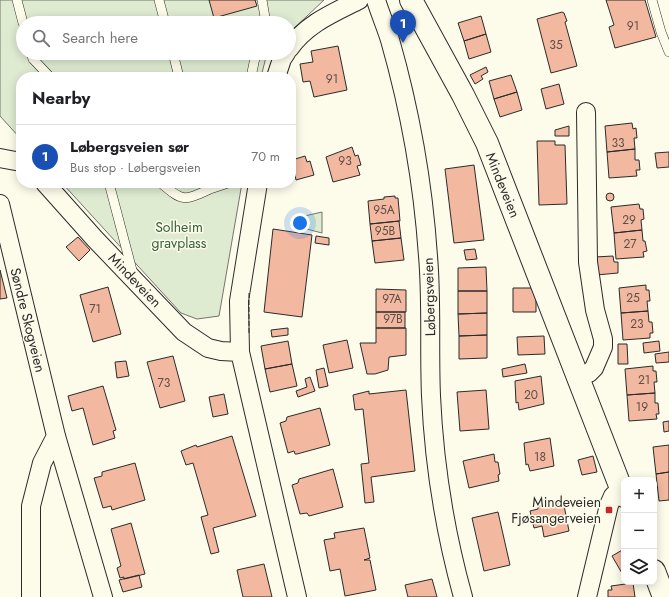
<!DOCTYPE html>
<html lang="en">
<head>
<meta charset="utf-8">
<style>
	:root { --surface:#fff; --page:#f2f2f2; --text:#202124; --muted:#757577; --line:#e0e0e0; --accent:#b45309 }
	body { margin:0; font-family:Jost,sans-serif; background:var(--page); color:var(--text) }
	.controls { position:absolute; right:12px; bottom:12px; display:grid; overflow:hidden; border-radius:8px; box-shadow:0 2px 10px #0003 }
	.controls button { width:36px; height:36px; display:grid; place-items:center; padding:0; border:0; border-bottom:1px solid var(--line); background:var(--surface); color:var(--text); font:20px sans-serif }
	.you { position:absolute; left:300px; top:223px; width:14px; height:14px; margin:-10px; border:3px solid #fff; border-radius:50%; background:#1a73e8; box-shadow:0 0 0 6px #1a73e833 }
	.badge { display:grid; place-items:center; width:26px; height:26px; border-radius:50%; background:var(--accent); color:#fff; font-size:13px; font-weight:700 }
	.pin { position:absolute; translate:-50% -33px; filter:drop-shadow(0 1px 2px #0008) }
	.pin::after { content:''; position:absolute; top:21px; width:14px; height:12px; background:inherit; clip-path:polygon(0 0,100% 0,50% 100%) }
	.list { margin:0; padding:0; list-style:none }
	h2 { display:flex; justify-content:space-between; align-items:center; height:52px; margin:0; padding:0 16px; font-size:17px }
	h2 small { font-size:13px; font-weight:400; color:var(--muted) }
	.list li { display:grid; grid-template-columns:26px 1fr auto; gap:12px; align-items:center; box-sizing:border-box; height:64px; padding:0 16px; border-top:1px solid var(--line) }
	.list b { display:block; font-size:15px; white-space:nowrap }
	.list p { margin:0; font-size:13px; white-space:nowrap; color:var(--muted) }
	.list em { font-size:13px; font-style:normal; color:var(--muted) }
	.icon { flex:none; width:22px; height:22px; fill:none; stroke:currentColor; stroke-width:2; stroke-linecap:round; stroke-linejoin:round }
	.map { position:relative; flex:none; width:669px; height:597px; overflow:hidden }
	.search { position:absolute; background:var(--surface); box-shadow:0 2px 10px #0003; left:16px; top:16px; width:280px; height:44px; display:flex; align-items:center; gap:10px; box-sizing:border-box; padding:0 14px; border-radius:22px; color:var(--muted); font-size:15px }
	.panel { position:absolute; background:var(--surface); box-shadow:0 2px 10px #0003; left:16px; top:72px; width:280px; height:116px; border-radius:16px }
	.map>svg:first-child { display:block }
</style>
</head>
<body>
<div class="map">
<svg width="669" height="597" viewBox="0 0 669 597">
	<rect width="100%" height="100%" fill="#fdfbea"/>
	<path fill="#deebd1" stroke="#74746e" d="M0,0H324L289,33V23H23V53H267L261,77H21V139L0,116Z
		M62,183H242L219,316L197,319L181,313Z
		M322,212V233L295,226L296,218Z"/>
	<path fill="#f2b8a0" stroke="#2b2b2b" d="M209,0H255L257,6L214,18Z
		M606,0H645L656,37L615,48L609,27L614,25Z
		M562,12L564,13L567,21L565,22L577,66L551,73L537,19Z
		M481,16L486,34L464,41L458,23Z
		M486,34L491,52L469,59L464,41Z
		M338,46L347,90L314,97L310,81L303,82L300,64L313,62L311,51Z
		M486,67L488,72L481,76L483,79L475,84L470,75Z
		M511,75L517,92L494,99L489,81Z
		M559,84L564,104L546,109L541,89Z
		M517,92L522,110L500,117L494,99Z
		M632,123L633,129L636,128L637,138H634L635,149L607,152L605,126Z
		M569,126V136H555V130Z
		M537,141H555V145H565L567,204L539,205Z
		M352,147L355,156L358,155L361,165L357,166L360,175L333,182L326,157Z
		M635,149V160H639L640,170H636L637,176L609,178L607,152Z
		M669,152V167L657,168L655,153Z
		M305,156L307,162L310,161L314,175L296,180L292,160Z
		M474,165L484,240L454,243L445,169Z
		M606 197a4 4 0 1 1 8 0a4 4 0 1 1-8 0Z
		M395,196V198H398L400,221L370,224L368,201L384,199V197Z
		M639,204L640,209H643L644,219L641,220L642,230L614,233L611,207Z
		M399,221L401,238L372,241L370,224Z
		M273,229L312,235L302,317L264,312Z
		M642,230L643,241H645L647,251L643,252L644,257L616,259L614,233Z
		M316,236L329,238V245L315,243Z
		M78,237L90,250L79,261L66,247Z
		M401,238L404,260L375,263L372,241Z
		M475,249L477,259L466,260L464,250Z
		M613,256L614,262H618V273L596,275L595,257Z
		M486,267L487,291H458V268Z
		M0,270L7,298L0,299Z
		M646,285V290H649L650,301H647L648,311L621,313L619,288Z
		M108,287L121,334L93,342L80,295Z
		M513,288H536V312H513Z
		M376,289L406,290V312H376Z
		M458,291H487V313L458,314Z
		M648,311L649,322H652L653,333H650V338L623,340L621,313Z
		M376,312H405V328H376Z
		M487,313V335L459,336L458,314Z
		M288,328V335L272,337L271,330Z
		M376,328H406V355L389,357L388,370L375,374H367L360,343H376Z
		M487,335V358L459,359V336Z
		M544,336L545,354L518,355L517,337Z
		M347,340L353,368L329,373L323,345Z
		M288,341L292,364L265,369L261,346Z
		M659,341L660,351L644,353L643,343Z
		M618,344H627L628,364H618Z
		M669,352V362L656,363L655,354Z
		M173,356L185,401L160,408L147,362Z
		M126,361L129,376L117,378L115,362Z
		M292,364L297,386L270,392L265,369Z
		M525,364L527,373L503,377L502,369Z
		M653,366V371H656L657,382H654L655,393L627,395L625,369Z
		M324,368L328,386L319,388L316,370Z
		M541,376L544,404L519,410L518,402L516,403L515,381Z
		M310,377L315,391L298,397L296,391L307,387L305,379Z
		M103,386L116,430L113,431L115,438L93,445L83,408L72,411L68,396Z
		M406,390L415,471L371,477L374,502L365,503L361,464L369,463L363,409L355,410L353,395L369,391V394Z
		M486,390L489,429L460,431L457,392Z
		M655,393V403H658L659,414H656L657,419L629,421L627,395Z
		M224,394L228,414L213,417L209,397Z
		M320,408L330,445L297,454H295L294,451L288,453L280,423L286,421L287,417Z
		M669,421V431L664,432L663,422Z
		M232,436L256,516L213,528L219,552L211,554L201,517L208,515L193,463L186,465L181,451L196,445L197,447Z
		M550,438L554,466L530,471L528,464L526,465L524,443Z
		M669,445V472L656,474L653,447Z
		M494,454L495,462H498L500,474L498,475L499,481L469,488L463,461Z
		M593,456L597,472L582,475L578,460Z
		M135,463L145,500L112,510L111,506L103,508L94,478L102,476V472Z
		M333,469L343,507L309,516L307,513L300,514L292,485L298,483L299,479Z
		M669,472V500L659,501L656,474Z
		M563,500L569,531L544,537L542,526L534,528L530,511L538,509V506Z
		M498,512L510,565L484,571L472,518Z
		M131,523L145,574L124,579V577L120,578L117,568L121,566L111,529Z
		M364,528L370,558L364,560H370L376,590L345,596L340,569L330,571L324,540L335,538L334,533Z
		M624,549V575H623L612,556Z
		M264,564L272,597H243L237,570Z
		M139,575L142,587L123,592L119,580Z
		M432,579L437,597H408L405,585Z
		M633,583L635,597H608V590H612L611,586Z"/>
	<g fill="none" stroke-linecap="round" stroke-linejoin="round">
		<g stroke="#2b2b2b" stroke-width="10">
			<path id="service" d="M17,0L23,23
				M159,0L165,23
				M262,0L266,23
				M652,0L661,32L669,52
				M31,53L33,59L50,77
				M173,53L179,77
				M251,77L256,53
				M109,183L133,274
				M161,183C183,202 184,201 210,189L209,183
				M210,189L228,183"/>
		</g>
		<g stroke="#2b2b2b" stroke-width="20">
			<path id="minor" d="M376,0C380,13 386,27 390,40C410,110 423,183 428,256C432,302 429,349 431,396C434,463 445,532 463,597
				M289,49C306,24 333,13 359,0
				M276,77L282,59L286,53
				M0,158L21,162
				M45,183L95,239L184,332L208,348L221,351L240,352
				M258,183L239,301L240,352L297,597
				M0,204L56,436L103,597
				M579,377L589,373L594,368L603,347V339L595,310L588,262L586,112
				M31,597V506L42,463L56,436
				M587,597L609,505L613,496L621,489"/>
		</g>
		<g stroke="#2b2b2b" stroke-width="24">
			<path id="tertiary" d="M411,0L463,95L487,143L624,496
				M654,571L664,597"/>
		</g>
		<use href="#service" stroke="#fdfbea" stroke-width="9"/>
		<use href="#minor" stroke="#fdfbea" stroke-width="18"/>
		<use href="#tertiary" stroke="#fdfbea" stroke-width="22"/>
		<path stroke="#2b2b2b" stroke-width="1" stroke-dasharray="5 2" stroke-linecap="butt" d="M249,293V335"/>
	</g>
	<rect fill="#c62828" stroke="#fdfbea" stroke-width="1.5" x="605" y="506" width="8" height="8" rx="2"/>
	<g text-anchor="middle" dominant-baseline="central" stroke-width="3" stroke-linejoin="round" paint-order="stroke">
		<g font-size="12" fill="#5d4e48">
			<text x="633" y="26">91</text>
			<text x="556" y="45">35</text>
			<text x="332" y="79">91</text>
			<text x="618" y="143">33</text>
			<text x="345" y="161">93</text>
			<text x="384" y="210">95A</text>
			<text x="629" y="220">29</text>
			<text x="385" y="231">95B</text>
			<text x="630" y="244">27</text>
			<text x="633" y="298">25</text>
			<text x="392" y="299">97A</text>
			<text x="95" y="309">71</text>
			<text x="393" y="319">97B</text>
			<text x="637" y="324">23</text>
			<text x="644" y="380">21</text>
			<text x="164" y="383">73</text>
			<text x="531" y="395">20</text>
			<text x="642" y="407">19</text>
			<text x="540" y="457">18</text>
		</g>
		<g font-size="14" fill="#2b2b2b" stroke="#fdfbea">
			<text transform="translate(503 185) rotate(68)">Mindeveien</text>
			<text transform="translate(135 280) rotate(46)">Mindeveien</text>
			<text transform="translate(429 297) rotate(-92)">Løbergsveien</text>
			<text transform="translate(28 320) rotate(76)">Søndre Skogveien</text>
		</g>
		<g font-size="14" fill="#34623c" stroke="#fdfbea">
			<text x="179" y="227">Solheim<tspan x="179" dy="16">gravplass</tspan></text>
		</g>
		<g font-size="14" fill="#2b2b2b" stroke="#fdfbea" text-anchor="end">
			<text x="601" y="502">Mindeveien<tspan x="601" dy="16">Fjøsangerveien</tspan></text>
		</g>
	</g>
</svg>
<div class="controls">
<button>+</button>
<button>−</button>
<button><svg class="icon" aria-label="layers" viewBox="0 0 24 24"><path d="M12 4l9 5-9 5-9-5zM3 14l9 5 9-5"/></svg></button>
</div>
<div class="you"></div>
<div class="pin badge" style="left:403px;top:43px;background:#1a4fb4">1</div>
<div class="search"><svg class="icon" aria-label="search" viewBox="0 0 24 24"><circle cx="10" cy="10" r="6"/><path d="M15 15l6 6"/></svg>Search here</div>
<section class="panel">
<h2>Nearby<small></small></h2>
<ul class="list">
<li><span class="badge" style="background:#1a4fb4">1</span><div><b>Løbergsveien sør</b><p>Bus stop · Løbergsveien</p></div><em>70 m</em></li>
</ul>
</section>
</div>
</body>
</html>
